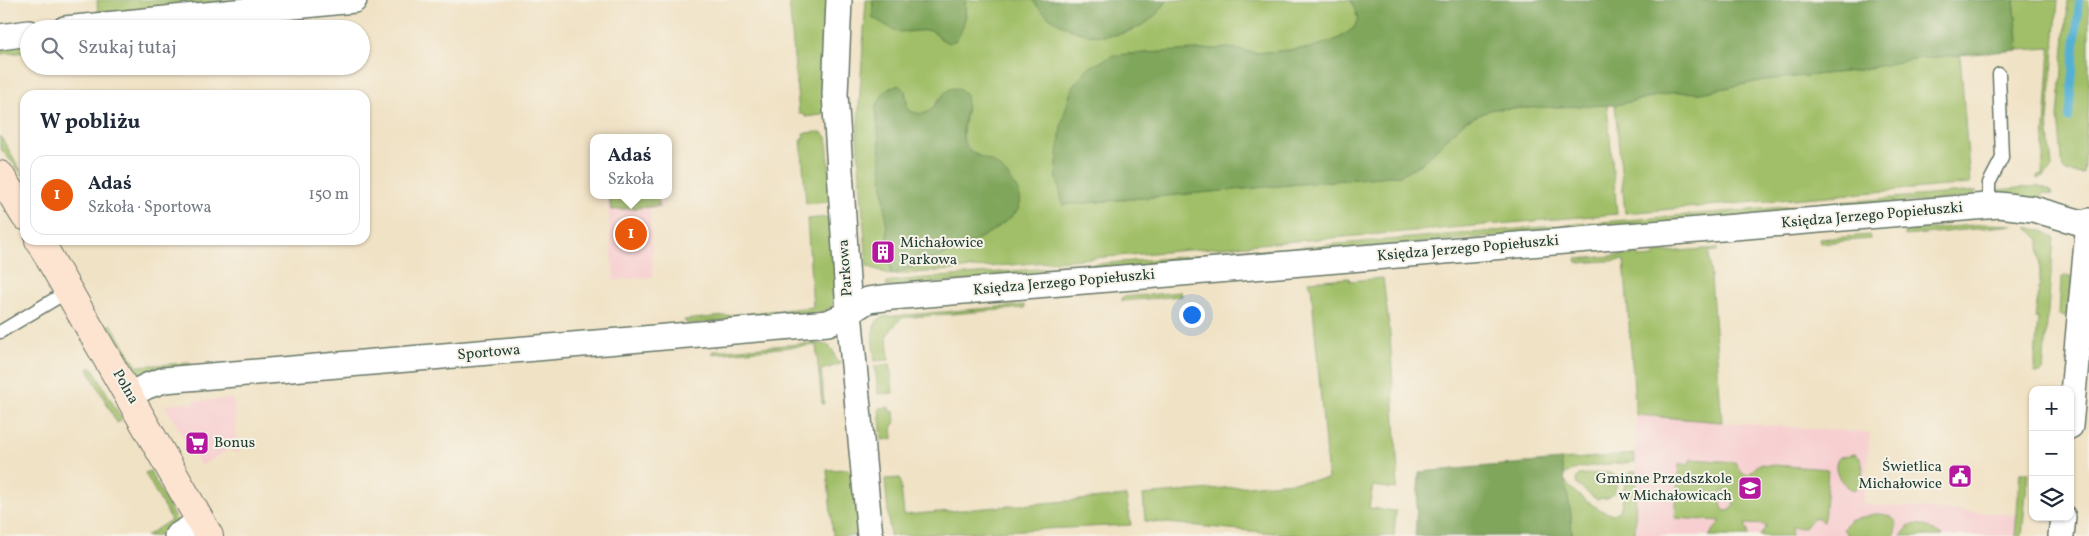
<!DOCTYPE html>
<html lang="pl">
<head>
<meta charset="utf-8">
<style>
	:root { --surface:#fff; --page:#f2f2f3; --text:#1f2937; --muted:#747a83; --line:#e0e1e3; --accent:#ea580c }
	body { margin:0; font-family:Vollkorn,serif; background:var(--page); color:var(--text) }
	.controls { position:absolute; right:15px; bottom:15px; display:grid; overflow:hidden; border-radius:10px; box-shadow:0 1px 4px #0004 }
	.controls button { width:45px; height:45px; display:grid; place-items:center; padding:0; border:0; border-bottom:1px solid var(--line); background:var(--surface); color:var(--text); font:25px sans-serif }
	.you { position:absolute; left:1191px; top:314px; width:18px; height:18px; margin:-12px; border:4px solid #fff; border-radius:50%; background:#1a73e8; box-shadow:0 0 0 8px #1a73e833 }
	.badge { display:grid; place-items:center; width:32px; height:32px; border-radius:50%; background:var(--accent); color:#fff; font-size:16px; font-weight:700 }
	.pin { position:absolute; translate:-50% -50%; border:2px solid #fff; box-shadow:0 1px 5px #0006 }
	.popup { position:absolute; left:590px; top:134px; width:82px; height:65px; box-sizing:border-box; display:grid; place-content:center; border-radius:10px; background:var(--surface); filter:drop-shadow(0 1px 4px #0005); font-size:16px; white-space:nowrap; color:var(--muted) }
	.popup b { font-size:19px; color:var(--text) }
	.popup::after { content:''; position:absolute; left:50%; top:100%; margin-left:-10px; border:10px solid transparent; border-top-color:var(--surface) }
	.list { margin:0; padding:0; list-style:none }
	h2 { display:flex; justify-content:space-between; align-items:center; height:65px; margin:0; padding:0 20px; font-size:21px }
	h2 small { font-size:16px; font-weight:400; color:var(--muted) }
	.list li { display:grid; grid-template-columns:32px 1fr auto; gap:15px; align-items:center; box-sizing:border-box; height:80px; margin:0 10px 10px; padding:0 10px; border:1px solid var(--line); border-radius:15px }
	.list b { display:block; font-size:19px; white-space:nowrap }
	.list p { margin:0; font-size:16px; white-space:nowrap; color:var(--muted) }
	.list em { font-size:16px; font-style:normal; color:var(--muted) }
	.icon { flex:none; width:28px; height:28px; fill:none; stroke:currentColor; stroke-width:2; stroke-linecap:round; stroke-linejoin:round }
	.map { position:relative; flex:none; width:2089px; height:536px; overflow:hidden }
	.search { position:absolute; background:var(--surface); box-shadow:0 1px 4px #0004; left:20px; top:20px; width:350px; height:55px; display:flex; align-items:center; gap:12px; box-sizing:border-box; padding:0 18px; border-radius:28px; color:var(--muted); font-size:19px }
	.panel { position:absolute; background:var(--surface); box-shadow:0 1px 4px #0004; left:20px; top:90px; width:350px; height:155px; border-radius:15px }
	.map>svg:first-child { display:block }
</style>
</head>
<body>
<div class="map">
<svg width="2089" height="536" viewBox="0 0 2089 536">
	<rect width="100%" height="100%" fill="#f7f3e8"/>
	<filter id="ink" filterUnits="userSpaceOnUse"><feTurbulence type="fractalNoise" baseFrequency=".02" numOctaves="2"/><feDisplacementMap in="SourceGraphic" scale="10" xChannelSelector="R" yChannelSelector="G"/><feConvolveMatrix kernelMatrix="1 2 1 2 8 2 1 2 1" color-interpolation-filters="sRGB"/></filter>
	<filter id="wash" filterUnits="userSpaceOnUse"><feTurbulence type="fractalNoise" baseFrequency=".0096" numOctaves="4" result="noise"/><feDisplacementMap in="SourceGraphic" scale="20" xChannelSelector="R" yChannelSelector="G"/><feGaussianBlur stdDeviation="1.12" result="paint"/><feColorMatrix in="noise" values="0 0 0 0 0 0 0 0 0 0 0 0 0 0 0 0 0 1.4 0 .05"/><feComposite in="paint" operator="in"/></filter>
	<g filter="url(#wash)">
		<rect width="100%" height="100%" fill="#f0e2c5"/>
		<path fill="#f7cfd0" d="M607,195H660L661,208L650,209L653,277L614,280Z
			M233,399L238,454L229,449L201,466L165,405L188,402L190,404L195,401Z
			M1636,415L1870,433L1863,504L2017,515L2015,536H1635Z"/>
		<path fill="#a1bf67" stroke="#607e4e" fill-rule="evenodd" d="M97,0H258L98,15Z
			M789,0H828V7L825,11L828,15L825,112H822V115L805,117L804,114H799Z
			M866,0H873V18L907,32L931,30L942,40L966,18L965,0H1033C1039,10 1049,18 1059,23C1087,41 1122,40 1150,20C1157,15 1162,7 1168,0H1351L1353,2L1358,19L1354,28L1338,39L1311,48L1256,53L1229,48L1114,55L1064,205L1401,175L1422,163L1465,121L1493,109L1607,105L1617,214L891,275L867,266L857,137ZM905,90L908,110C926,119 929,114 939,98L967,107C963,130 957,146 981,157C985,159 992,161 995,164C1004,177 1011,195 1018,210C992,239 929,262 891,274L890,259L879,260L877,245L888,243L876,108Z
			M2014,0H2058L2048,120L2052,168L2043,177L2037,179V176L2042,175L2050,48L2019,50Z
			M2068,0H2089V105L2083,174L2066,172L2063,169L2058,117Z
			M28,42L29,52L0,54V46Z
			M1960,55L1970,184L1625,213L1615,105L1675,92L1701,93L1764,80L1854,71L1913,59Z
			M821,132L827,137L831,197L827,202L806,204L801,138H804L803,133Z
			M0,135L24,176L0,148Z
			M2039,186L2050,190L2052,195L2043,193L2040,200L2003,196L1997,190Z
			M1977,191L1972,197L887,287L886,284L892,281Z
			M609,195H658L659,206L611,210Z
			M827,217L833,223L838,295L832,306L824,312L687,324L684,320L813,307L807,219Z
			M1985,224L2014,225L1905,236V231Z
			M2027,227L2046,232L2054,238L2043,371L2040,373H2034L2038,318H2035L2040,281L2039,239Z
			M1870,235V239L1821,243L1820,239Z
			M1717,248V251L1709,252L1722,422L1636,415L1624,260L1577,263L1576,259L1639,254L1640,258L1654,257V253Z
			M2065,276H2072L2068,312L2065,316L2059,315L2061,278Z
			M1349,278L1350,281L1383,278L1390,334L1398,473L1396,489L1373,486L1369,508L1396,511L1394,536H1304L1145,521L1143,495L1328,479L1311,285H1309L1308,281Z
			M1181,292L1182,296L1122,301V297Z
			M1024,305L1025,308L901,318L887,335L889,360L875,361C874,347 867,324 883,317Z
			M111,324L137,366L191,363V369L139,373L132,370L106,327Z
			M811,343C828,345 833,343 836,362H841V364L821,370L824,404H822L816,345L713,354V351Z
			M890,364L893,393L878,394L875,366Z
			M92,367L122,420L117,423L88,369Z
			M889,407L890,412L894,411L895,424L892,425L893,439L882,440L879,408Z
			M1635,454V462C1618,464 1575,464 1563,476L1561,460Z
			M1855,454L1860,458C1865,468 1863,483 1854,490C1842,486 1829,468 1840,457Z
			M1691,459L1735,462L1741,472L1748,475L1759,464L1828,469L1824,522L1817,518H1813L1805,528L1792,527L1791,536H1760L1767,525L1745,524L1748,532V536H1709L1721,521L1675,518L1679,463L1688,465ZM1724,491L1734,502L1733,508L1728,511L1723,510L1719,494Z
			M848,469L854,475L858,524L855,525L858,526L859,536H833L827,470Z
			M150,471L177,522L156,536H146L171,520L145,473Z
			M1636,471L1635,536H1572L1571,515L1564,479C1571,491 1584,500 1596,507C1634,531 1616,483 1631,472Z
			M1607,472L1614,475C1619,483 1616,493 1608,498L1596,499L1577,485L1576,479L1579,475Z
			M2020,473H2028L2022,536H2015Z
			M900,478L904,515L1126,496L1131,525L890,536L885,479Z
			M1874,514C1884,514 1892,514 1897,524L1894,536H1848L1843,529L1849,521Z
			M1918,524L1928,527L1942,536H1901L1909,526Z"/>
		<path fill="#80a65c" stroke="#507248" d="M873,0H965C966,16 965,28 955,41L947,43L931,30L898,32L873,18Z
			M1033,0H1168C1162,7 1157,15 1150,20C1122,40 1087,41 1059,23C1050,18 1038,10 1033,0Z
			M1351,0H2014L2019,50L1913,59L1854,71L1764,80L1701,93L1675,92L1615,105L1493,109L1465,121L1422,163L1401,175L1063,205L1056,174L1061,126L1072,87L1088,68L1114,55L1229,48L1256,53L1311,48L1338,39L1354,28L1358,19Z
			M898,85L905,90L908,110C943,128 937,72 965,93C971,110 957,130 965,146C970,155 983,157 992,162C1002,167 1015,183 1019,194C1020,199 1019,205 1018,210C992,239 929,262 891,275L876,108C881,97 885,87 898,85Z
			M1561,460L1571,515L1572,536H1415L1419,472Z"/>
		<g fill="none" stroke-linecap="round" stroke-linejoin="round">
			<path stroke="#55b1d3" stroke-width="8" d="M2069,118L2079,0"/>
		</g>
	</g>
	<g filter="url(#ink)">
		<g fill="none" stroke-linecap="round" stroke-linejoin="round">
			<g stroke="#687767" stroke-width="15">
				<path id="lane" d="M1989,205V183L2002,158L1999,74
					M0,332L70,290"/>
			</g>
			<g stroke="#687767" stroke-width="28">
				<path id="street" d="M839,0L835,94L838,139L849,312L870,536
					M65,29L354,0
					M0,37L29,33
					M130,395L147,386L164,380L828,323L843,316L868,300L892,297L1999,205L2033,209L2089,225
					M2070,426L2089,221
					M177,536L201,521
					M2061,536L2063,517"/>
			</g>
			<g stroke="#687767" stroke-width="30">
				<path id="secondary" d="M0,175L25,216
					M39,240L209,536"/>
			</g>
			<use href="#lane" stroke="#fff" stroke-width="12"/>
			<use href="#street" stroke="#fff" stroke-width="25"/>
			<use href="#secondary" stroke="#fde4d1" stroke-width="28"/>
		</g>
	</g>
	<defs>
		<g id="building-square" transform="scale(1.25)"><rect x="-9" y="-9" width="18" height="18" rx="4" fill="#b5179e" stroke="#f7f3e8"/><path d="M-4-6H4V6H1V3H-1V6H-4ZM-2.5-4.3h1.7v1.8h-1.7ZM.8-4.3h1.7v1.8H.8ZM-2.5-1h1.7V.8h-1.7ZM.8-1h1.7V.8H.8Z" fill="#fff"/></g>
		<g id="supermarket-square" transform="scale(1.25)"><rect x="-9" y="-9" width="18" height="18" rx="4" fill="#b5179e" stroke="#f7f3e8"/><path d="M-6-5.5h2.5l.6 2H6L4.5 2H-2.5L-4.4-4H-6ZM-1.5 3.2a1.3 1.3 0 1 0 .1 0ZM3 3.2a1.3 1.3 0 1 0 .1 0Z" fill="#fff"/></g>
		<g id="civic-square" transform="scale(1.25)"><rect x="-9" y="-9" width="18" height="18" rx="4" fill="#b5179e" stroke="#f7f3e8"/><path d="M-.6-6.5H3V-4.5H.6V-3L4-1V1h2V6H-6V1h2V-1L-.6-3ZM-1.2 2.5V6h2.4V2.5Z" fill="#fff"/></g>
		<g id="school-square" transform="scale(1.25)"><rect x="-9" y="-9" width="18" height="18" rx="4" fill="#b5179e" stroke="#f7f3e8"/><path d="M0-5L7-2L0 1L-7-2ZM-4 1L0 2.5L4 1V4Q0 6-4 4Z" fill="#fff"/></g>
	</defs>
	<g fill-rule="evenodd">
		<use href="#building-square" x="883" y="252"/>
		<use href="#supermarket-square" x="197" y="443"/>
		<use href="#civic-square" x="1960" y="476"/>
		<use href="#school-square" x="1750" y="488"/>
	</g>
	<g text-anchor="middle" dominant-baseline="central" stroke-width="4" stroke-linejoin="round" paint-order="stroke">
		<g font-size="15" fill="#1f3d34" stroke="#f7f3e8">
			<text transform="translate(1872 216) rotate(-5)">Księdza Jerzego Popiełuszki</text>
			<text transform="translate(1468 249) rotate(-5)">Księdza Jerzego Popiełuszki</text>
			<text transform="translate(846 268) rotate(-94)">Parkowa</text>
			<text transform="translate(1064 283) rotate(-5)">Księdza Jerzego Popiełuszki</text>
			<text transform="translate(489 353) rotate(-5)">Sportowa</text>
			<text transform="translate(125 387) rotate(60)">Polna</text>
		</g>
		<g font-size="15" fill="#1f3d34" stroke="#f7f3e8" text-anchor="start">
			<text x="900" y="243">Michałowice<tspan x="900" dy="17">Parkowa</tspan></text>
			<text x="214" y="443">Bonus</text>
			<text x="1942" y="467" text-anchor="end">Świetlica<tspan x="1942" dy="17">Michałowice</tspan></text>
			<text x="1732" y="479" text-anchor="end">Gminne Przedszkole<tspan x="1732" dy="17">w Michałowicach</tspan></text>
		</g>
	</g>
</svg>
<div class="controls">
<button>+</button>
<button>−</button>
<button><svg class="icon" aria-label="layers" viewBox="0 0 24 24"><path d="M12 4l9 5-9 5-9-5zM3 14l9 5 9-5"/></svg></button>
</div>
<div class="you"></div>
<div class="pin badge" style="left:631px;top:234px">1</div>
<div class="popup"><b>Adaś</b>Szkoła</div>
<div class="search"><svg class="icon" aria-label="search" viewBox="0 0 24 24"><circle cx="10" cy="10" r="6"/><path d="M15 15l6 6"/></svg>Szukaj tutaj</div>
<section class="panel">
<h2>W pobliżu<small></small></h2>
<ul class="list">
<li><span class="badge">1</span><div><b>Adaś</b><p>Szkoła · Sportowa</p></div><em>150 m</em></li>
</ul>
</section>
</div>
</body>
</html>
